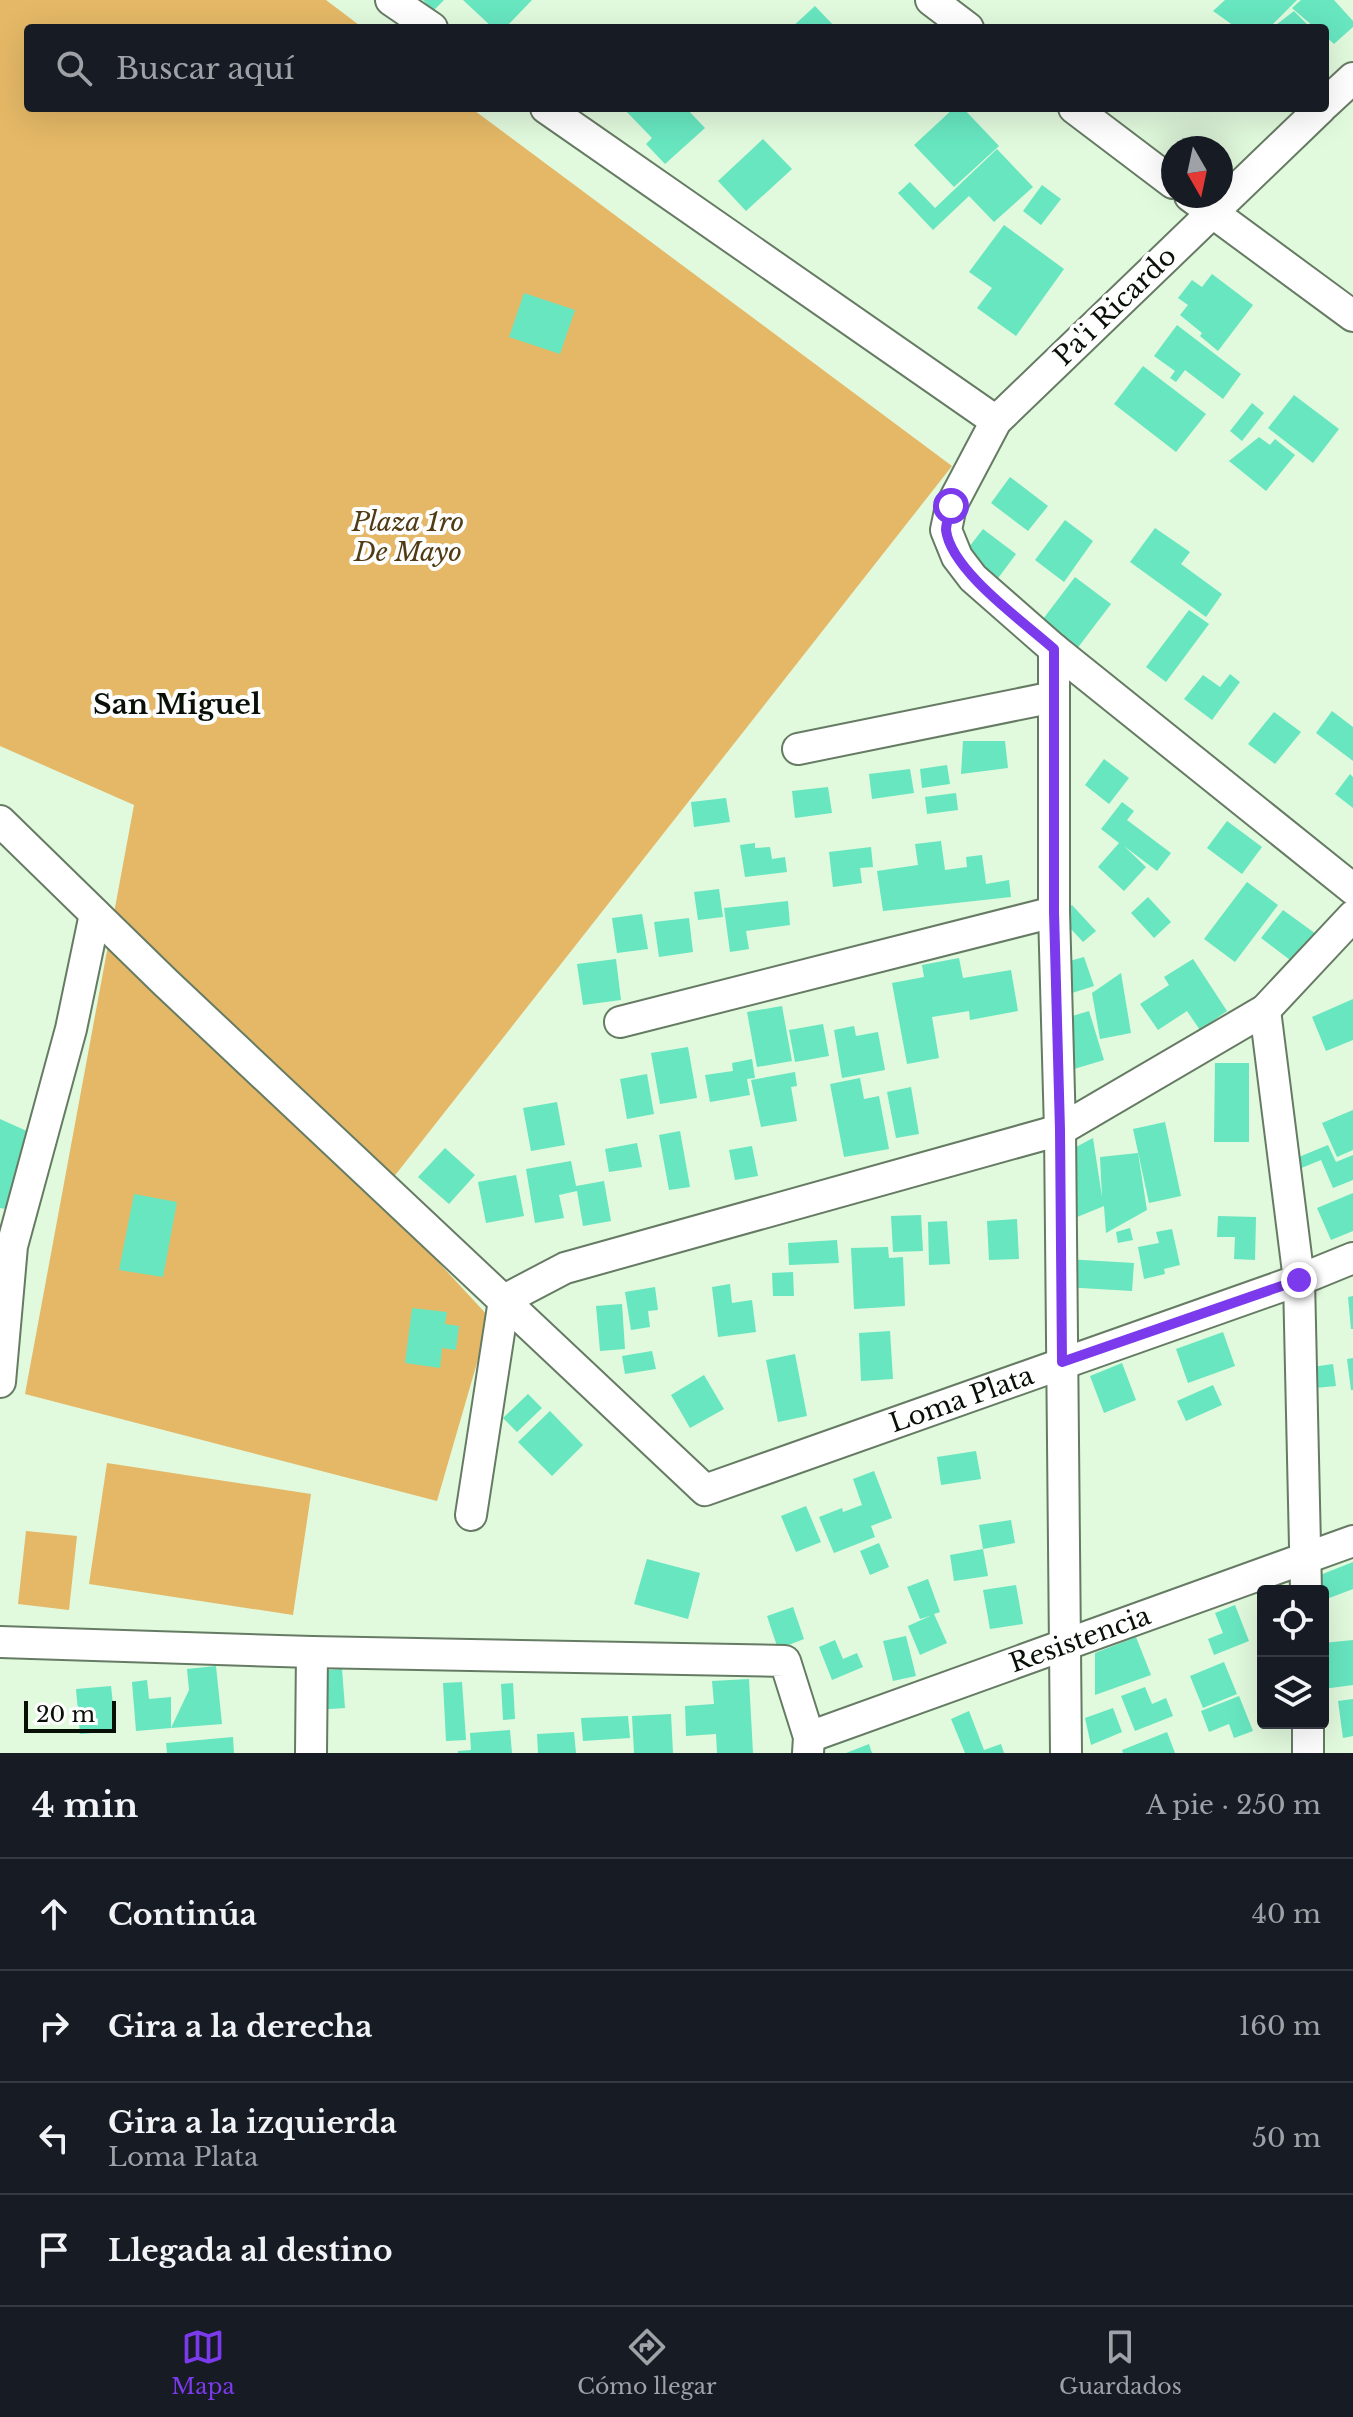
<!DOCTYPE html>
<html lang="es">
<head>
<meta charset="utf-8">
<style>
	:root { --surface:#171b24; --page:#242831; --text:#f1f3f6; --muted:#9ea1a6; --line:#363941; --accent:#7c3aed }
	body { margin:0; font-family:"Libre Baskerville",serif; background:var(--page); color:var(--text) }
	.controls { position:absolute; right:24px; bottom:24px; display:grid; overflow:hidden; border-radius:8px; box-shadow:0 8px 32px #0002 }
	.controls button { width:72px; height:72px; display:grid; place-items:center; padding:0; border:0; border-bottom:2px solid var(--line); background:var(--surface); color:var(--text); font:40px sans-serif }
	.compass { position:absolute; left:1161px; top:136px; width:72px; height:72px; border-radius:50%; background:var(--surface); box-shadow:0 8px 32px #0002; rotate:171deg }
	.scale { position:absolute; left:24px; bottom:20px; width:92px; box-sizing:border-box; padding-left:8px; border:4px solid #081007; border-top:0; font-size:22px; line-height:28px; white-space:nowrap; color:#081007; -webkit-text-stroke:6px #fefefe; paint-order:stroke }
	.stop { position:absolute; width:24px; height:24px; margin:-18px; border:6px solid #7c3aed; border-radius:50%; background:#fff }
	.stop.end { background:#7c3aed; border-color:#fff; box-shadow:0 2px 8px #0008 }
	.list { margin:0; padding:0; list-style:none }
	h2 { display:flex; justify-content:space-between; align-items:center; height:104px; margin:0; padding:0 32px; font-size:34px }
	h2 small { font-size:26px; font-weight:400; color:var(--muted) }
	.list li { display:grid; grid-template-columns:52px 1fr auto; gap:24px; align-items:center; box-sizing:border-box; height:112px; padding:0 32px; border-top:2px solid var(--line) }
	.list b { display:block; font-size:30px; white-space:nowrap }
	.list p { margin:0; font-size:26px; white-space:nowrap; color:var(--muted) }
	.list em { font-size:26px; font-style:normal; color:var(--muted) }
	.icon { flex:none; width:44px; height:44px; fill:none; stroke:currentColor; stroke-width:2; stroke-linecap:round; stroke-linejoin:round }
	.map { position:relative; flex:none; width:1353px; height:1753px; overflow:hidden }
	.search { position:absolute; background:var(--surface); box-shadow:0 8px 32px #0002; left:24px; right:24px; top:24px; height:88px; display:flex; align-items:center; gap:20px; box-sizing:border-box; padding:0 28px; border-radius:8px; color:var(--muted); font-size:30px }
	.sheet { height:552px; background:var(--surface) }
	nav { display:flex; justify-content:space-around; align-items:center; box-sizing:border-box; height:112px; border-top:2px solid var(--line); background:var(--surface); font-size:22px; color:var(--muted) }
	nav a { display:grid; justify-items:center; gap:4px }
	nav .on { color:var(--accent) }
	.map>svg:first-child { display:block }
</style>
</head>
<body>
<div class="map">
<svg width="1353" height="1753" viewBox="0 0 1353 1753">
	<rect width="100%" height="100%" fill="#e1f9dd"/>
	<path fill="#e4b866" d="M0,0H326L363,28H28V108H471L952,466L378,1197L490,1318L437,1501L25,1394L134,805L0,746Z
		M107,1463L311,1494L293,1615L89,1584Z
		M26,1531L77,1536L69,1610L18,1604Z"/>
	<path fill="#67e6c0" d="M423,0H444L433,11Z
		M463,0H532L505,28H493Z
		M1225,0H1297L1269,28H1237L1213,11Z
		M1301,0H1334L1353,21V27L1334,44L1325,36V28H1315L1292,8Z
		M815,6L836,28H791Z
		M1294,11L1308,25L1305,28H1272Z
		M623,108H686L705,128L665,164L646,144L652,138Z
		M954,108H963L999,146L954,187L914,145Z
		M763,139L792,169L746,211L718,181Z
		M997,149L1033,187L994,222L969,196L933,230L898,193L910,182L935,208Z
		M1042,185L1061,199L1041,225L1023,211Z
		M1004,225L1064,269L1016,336L977,308L992,288L969,272Z
		M1212,274L1253,305L1218,351L1200,336L1202,333L1180,315L1188,305L1178,298L1192,280L1202,287Z
		M524,293L575,310L560,354L509,337Z
		M1177,325L1241,374L1223,399L1185,370L1176,382L1170,378L1175,371L1154,356Z
		M1143,366L1206,414L1176,452L1114,404Z
		M1294,395L1339,429L1313,463L1268,428Z
		M1252,403L1264,413L1242,441L1230,431Z
		M1259,437L1270,445L1275,439L1295,455L1266,491L1229,461Z
		M1010,477L1048,506L1028,531L991,503Z
		M1065,520L1093,541L1064,582L1035,560Z
		M1155,528L1190,552L1181,564L1222,594L1206,617L1130,562Z
		M983,529L1016,554L993,585L959,560Z
		M1075,577L1111,604L1073,654L1037,627Z
		M1189,610L1209,624L1166,682L1146,667Z
		M1230,674L1240,682L1212,720L1184,699L1203,675L1220,687Z
		M1332,711L1353,727V761L1316,733Z
		M1274,712L1301,732L1275,764L1248,744Z
		M963,741H1005L1008,768L961,774Z
		M1104,759L1129,778L1109,804L1085,785Z
		M947,765L950,784L922,788L920,769Z
		M910,769L914,793L872,799L869,774Z
		M1350,774L1353,777V808L1335,794Z
		M828,787L832,813L795,818L792,791Z
		M956,793L958,810L927,814L925,797Z
		M726,798L730,822L694,827L691,802Z
		M1122,802L1134,811L1127,820L1171,853L1157,871L1124,846L1146,867L1124,891L1098,867L1119,843L1101,829Z
		M1227,821L1262,847L1242,874L1207,848Z
		M941,841L945,870L967,867L966,857L982,855L986,884L1009,880L1011,897L883,911L877,871L918,865L915,844Z
		M755,843V848L770,847L772,859L785,857L787,872L745,877L740,845Z
		M871,847L873,867L860,868L862,883L833,887L829,852Z
		M1247,882L1278,905L1235,962L1204,939Z
		M719,889L723,917L698,920L694,892Z
		M1148,897L1171,922L1154,938L1131,913Z
		M788,901L790,925L746,931L749,949L730,952L724,908Z
		M1072,905L1096,931L1083,942L1059,916Z
		M1283,910L1316,934L1294,963L1261,938Z
		M642,914L648,949L617,953L612,918Z
		M689,918L693,952L659,957L654,922Z
		M1084,957L1094,986L1069,994L1059,964Z
		M959,958L963,978L1011,970L1018,1011L970,1020L969,1011L932,1017L939,1058L907,1064L892,983L924,977L922,965Z
		M616,959L621,1000L583,1005L577,964Z
		M1193,959L1227,1011L1200,1030L1187,1011L1158,1030L1140,1004L1169,985L1164,977Z
		M1121,973L1131,1033L1100,1039L1092,993Z
		M1353,999V1040L1326,1051L1312,1017Z
		M782,1006L792,1061L757,1067L747,1012Z
		M1089,1011L1104,1060L1074,1069L1059,1020Z
		M823,1024L829,1056L795,1062L789,1030Z
		M854,1026L856,1036L878,1032L885,1070L842,1078L834,1030Z
		M688,1047L697,1098L660,1104L651,1053Z
		M752,1059L755,1078L747,1079L750,1095L710,1102L705,1075L733,1071L732,1063Z
		M1215,1063H1249V1142H1214Z
		M795,1072L797,1086L791,1087L797,1121L761,1127L751,1080Z
		M647,1074L654,1114L627,1119L620,1079Z
		M860,1078L864,1099L879,1096L889,1149L844,1157L830,1084Z
		M911,1087L919,1134L896,1138L887,1092Z
		M557,1102L565,1145L531,1151L523,1108Z
		M1353,1110V1150L1337,1157L1322,1123Z
		M0,1119L29,1132L6,1209L0,1208Z
		M1165,1122L1181,1196L1149,1203L1133,1129Z
		M680,1131L690,1187L669,1190L659,1135Z
		M1093,1138L1102,1197L1100,1157L1138,1153L1147,1210L1106,1233L1104,1206L1065,1222L1061,1155Z
		M637,1143L642,1167L609,1172L605,1149Z
		M1328,1145L1336,1162L1353,1155V1180L1333,1188L1321,1160L1299,1169L1294,1159Z
		M752,1146L758,1176L735,1180L729,1150Z
		M445,1148L475,1175L449,1204L418,1177Z
		M571,1161L576,1186L604,1181L611,1221L583,1226L577,1191L559,1195L564,1218L535,1223L526,1169Z
		M516,1175L524,1216L486,1223L478,1182Z
		M1353,1193V1231L1331,1240L1317,1208Z
		M134,1194L177,1202L163,1277L119,1270Z
		M921,1215L923,1251L893,1252L891,1216Z
		M1218,1216L1256,1217L1255,1260L1234,1259L1235,1237H1217Z
		M1017,1219L1019,1259L989,1260L987,1221Z
		M947,1221L950,1264L929,1265L928,1222Z
		M1130,1228L1133,1240L1118,1243L1116,1232Z
		M1172,1229L1180,1265L1164,1269L1165,1274L1144,1279L1138,1247L1159,1243L1156,1232Z
		M837,1240L839,1263L789,1265L788,1243Z
		M888,1247L889,1258L903,1257L905,1306L854,1309L851,1248Z
		M1066,1259L1134,1263L1132,1291L1064,1287Z
		M793,1272L794,1296H773L772,1273Z
		M730,1284L732,1303L752,1300L756,1332L718,1337L712,1287Z
		M655,1287L658,1310L648,1311L650,1327L631,1330L625,1292Z
		M1353,1296V1329H1351L1348,1297Z
		M622,1304L625,1349L600,1351L596,1306Z
		M412,1308L447,1312L445,1324L459,1326L456,1350L442,1348L440,1368L405,1363Z
		M890,1331L893,1379L861,1381L859,1333Z
		M1223,1332L1235,1366L1188,1383L1176,1349Z
		M652,1351L656,1369L625,1374L622,1356Z
		M795,1354L807,1416L778,1422L766,1360Z
		M1353,1358V1390H1351L1347,1359Z
		M1122,1363L1136,1400L1104,1413L1090,1376Z
		M1333,1364L1336,1386L1315,1388L1312,1367Z
		M704,1375L724,1409L690,1428L671,1395Z
		M1213,1385L1222,1405L1186,1421L1177,1401Z
		M528,1394L542,1408L517,1432L503,1418Z
		M550,1411L583,1445L552,1476L518,1442Z
		M976,1451L981,1479L941,1485L937,1457Z
		M874,1471L892,1518L871,1526L875,1537L834,1553L819,1517L842,1508L843,1512L862,1505L853,1479Z
		M806,1506L821,1542L796,1552L781,1516Z
		M1011,1520L1015,1543L983,1549L979,1525Z
		M879,1543L889,1567L870,1575L860,1551Z
		M983,1549L988,1576L954,1581L950,1555Z
		M647,1559L700,1573L688,1619L634,1604Z
		M1353,1562V1589L1324,1600L1323,1591H1320L1315,1577Z
		M928,1579L940,1612L934,1614L947,1643L920,1655L908,1626L930,1616L920,1619L907,1587Z
		M1016,1585L1023,1624L990,1629L983,1590Z
		M1235,1605L1249,1641L1214,1655L1208,1639L1223,1633L1215,1613Z
		M793,1607L804,1639L778,1649L767,1616Z
		M906,1636L916,1676L893,1681L883,1641Z
		M1136,1637L1151,1675L1095,1695V1653Z
		M835,1640L843,1659L857,1653L863,1667L832,1680L819,1647Z
		M1353,1640V1685L1323,1689V1643Z
		M1224,1662L1237,1694L1203,1708L1190,1676Z
		M216,1666L222,1724L171,1728L189,1690L187,1669Z
		M342,1669L345,1708L315,1710L313,1671Z
		M749,1679L753,1753H717L716,1734L686,1736L685,1706L714,1704L712,1681Z
		M147,1680L149,1699L171,1697V1728L136,1731L132,1682Z
		M462,1682L466,1740L446,1741L443,1683Z
		M513,1683L515,1719L503,1720L501,1684Z
		M111,1686L116,1731L80,1734L76,1689Z
		M1145,1687L1152,1704L1166,1698L1173,1716L1135,1731L1121,1696Z
		M1239,1696L1253,1731L1234,1738L1229,1724L1209,1732L1201,1711Z
		M1353,1699V1736L1343,1738L1338,1701Z
		M1113,1708L1122,1732L1091,1745L1085,1718Z
		M969,1711L984,1750L1001,1744L1004,1753H965L951,1719Z
		M671,1714L673,1753H634L632,1716Z
		M628,1716L630,1738L583,1741L581,1718Z
		M510,1730L512,1753H458V1751L471,1750L470,1733Z
		M574,1732L576,1753H538L537,1734Z
		M1167,1732L1175,1753H1123L1122,1750Z
		M233,1737L234,1753H167L166,1743Z
		M869,1744L872,1753H846Z"/>
	<g fill="none" stroke-linecap="round" stroke-linejoin="round">
		<g stroke="#667b63" stroke-width="34">
			<g id="minor">
				<path d="M391,0L432,28"/>
				<path d="M931,0L968,28"/>
				<path d="M1325,104L1353,78"/>
				<path d="M546,108L996,421"/>
				<path d="M1074,108L1173,183"/>
				<path d="M1321,108L996,421L951,506L946,530L957,557L973,578L1054,649L1353,889"/>
				<path d="M1190,196L1353,316"/>
				<path d="M1054,649V912L1060,1130L1066,1753"/>
				<path d="M798,749L1054,697"/>
				<path id="s1" d="M0,821L165,982L705,1490L1299,1280L1353,1258"/>
				<path d="M1265,1010L1299,1280L1306,1591"/>
				<path d="M620,1022L1054,912"/>
				<path d="M0,1382L12,1246L71,1029L95,914"/>
				<path d="M471,1515L504,1300L565,1268L1060,1130L1265,1010L1353,916"/>
				<path d="M0,1642L312,1652L785,1661L809,1737L808,1753"/>
				<path d="M1308,1723V1753"/>
				<path id="s2" d="M809,1737L1353,1541"/>
				<path d="M311,1753L312,1652"/>
			</g>
		</g>
		<use href="#minor" stroke="#fff" stroke-width="30"/>
	</g>
	<g fill="none" stroke-linecap="round" stroke-linejoin="round">
		<path stroke="#7c3aed" stroke-width="10" d="M951,506C950,513 946,523 946,530C951,571 1024,622 1054,649V912L1060,1130L1062,1362L1299,1280"/>
	</g>
	<g text-anchor="middle" dominant-baseline="central" stroke-width="8" stroke-linejoin="round" paint-order="stroke">
		<g font-size="26" fill="#081007" stroke="#fefefe">
			<text transform="translate(1115 306) rotate(-44)">Pa'i Ricardo</text>
			<text stroke="none"><textPath href="#s1" startOffset="1244">Loma Plata</textPath></text>
			<text stroke="none"><textPath href="#s2" startOffset="288">Resistencia</textPath></text>
		</g>
		<g font-size="26" font-style="italic" fill="#503c14" stroke="#fefefe">
			<text x="408" y="522">Plaza 1ro<tspan x="408" dy="30">De Mayo</tspan></text>
		</g>
		<g font-size="28" font-weight="bold" fill="#081007" stroke="#fefefe">
			<text x="177" y="704">San Miguel</text>
		</g>
	</g>
</svg>
<div class="controls">
<button><svg class="icon" aria-label="locate" viewBox="0 0 24 24"><circle cx="12" cy="12" r="6"/><path d="M12 2v4M12 18v4M2 12h4M18 12h4"/></svg></button>
<button><svg class="icon" aria-label="layers" viewBox="0 0 24 24"><path d="M12 4l9 5-9 5-9-5zM3 14l9 5 9-5"/></svg></button>
</div>
<svg class="compass" viewBox="-18 -18 36 36"><path d="M0-13l5 13h-10z" fill="#e53935"/><path d="M0 13l5-13h-10z" fill="#9ea1a6"/></svg>
<div class="scale">20 m</div>
<div class="stop" style="left:951px;top:506px"></div>
<div class="stop end" style="left:1299px;top:1280px"></div>
<div class="search"><svg class="icon" aria-label="search" viewBox="0 0 24 24"><circle cx="10" cy="10" r="6"/><path d="M15 15l6 6"/></svg>Buscar aquí</div>
</div>
<section class="sheet">
<h2>4 min<small>A pie · 250 m</small></h2>
<ul class="list">
<li><svg class="icon" aria-label="ahead" viewBox="0 0 24 24"><path d="M12 20V5M6 11l6-6 6 6"/></svg><div><b>Continúa</b></div><em>40 m</em></li>
<li><svg class="icon" aria-label="right" viewBox="0 0 24 24"><path d="M7 20v-9h11M14 6l5 5-5 5"/></svg><div><b>Gira a la derecha</b></div><em>160 m</em></li>
<li><svg class="icon" aria-label="left" viewBox="0 0 24 24"><path d="M17 20v-9H6M10 6l-5 5 5 5"/></svg><div><b>Gira a la izquierda</b><p>Loma Plata</p></div><em>50 m</em></li>
<li><svg class="icon" aria-label="arrive" viewBox="0 0 24 24"><path d="M6 21V4h12l-3 4 3 4H6"/></svg><div><b>Llegada al destino</b></div></li>
</ul>
</section>
<nav>
<a class="on"><svg class="icon" aria-label="map" viewBox="0 0 24 24"><path d="M3 6l6-2 6 2 6-2v14l-6 2-6-2-6 2zM9 4v14M15 6v14"/></svg>Mapa</a>
<a><svg class="icon" aria-label="directions" viewBox="0 0 24 24"><path d="M12 3l9 9-9 9-9-9zM9 14v-3h6M13 9l2 2-2 2"/></svg>Cómo llegar</a>
<a><svg class="icon" aria-label="saved" viewBox="0 0 24 24"><path d="M7 4h10v16l-5-4-5 4z"/></svg>Guardados</a>
</nav>
</body>
</html>
